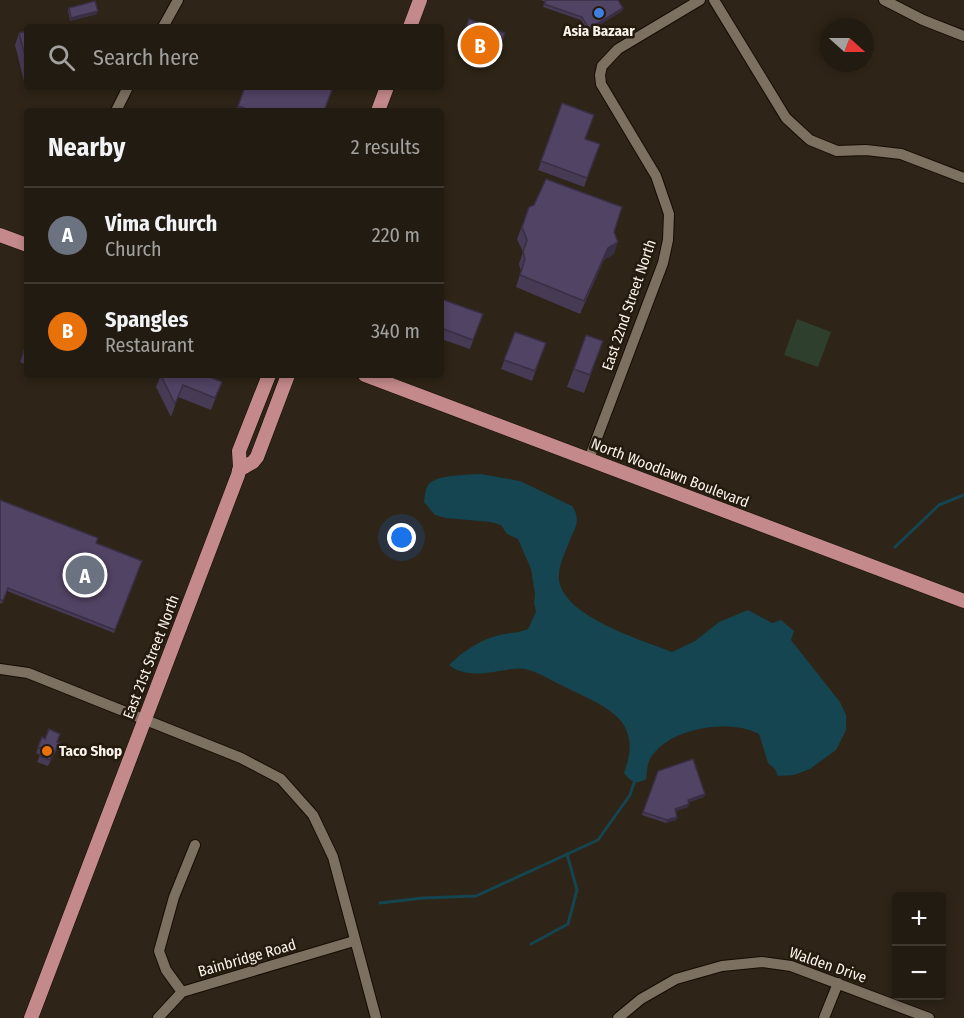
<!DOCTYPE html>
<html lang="en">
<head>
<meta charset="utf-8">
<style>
	:root { --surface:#221b11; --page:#2e281f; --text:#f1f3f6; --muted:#a2a19f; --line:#3f3931; --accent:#0b8043 }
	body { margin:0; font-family:"Fira Sans Condensed",sans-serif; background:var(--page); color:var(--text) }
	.controls { position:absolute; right:18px; bottom:18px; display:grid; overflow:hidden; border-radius:6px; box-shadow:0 3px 9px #0003 }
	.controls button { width:54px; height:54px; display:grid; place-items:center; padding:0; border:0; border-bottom:2px solid var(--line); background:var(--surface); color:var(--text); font:30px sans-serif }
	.compass { position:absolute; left:820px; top:18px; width:54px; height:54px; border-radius:50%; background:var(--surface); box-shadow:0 3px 9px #0003; rotate:111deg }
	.you { position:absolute; left:402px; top:538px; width:21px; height:21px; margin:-15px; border:4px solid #fff; border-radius:50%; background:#1a73e8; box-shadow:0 0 0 9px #1a73e833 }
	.badge { display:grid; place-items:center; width:39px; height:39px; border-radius:50%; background:var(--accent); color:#fff; font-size:20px; font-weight:700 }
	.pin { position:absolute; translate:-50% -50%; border:3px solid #fff; box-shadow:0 2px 6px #0006 }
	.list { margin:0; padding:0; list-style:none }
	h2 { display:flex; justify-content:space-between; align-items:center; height:78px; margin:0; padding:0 24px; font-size:26px }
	h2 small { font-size:20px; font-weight:400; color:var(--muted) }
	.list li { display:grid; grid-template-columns:39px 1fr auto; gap:18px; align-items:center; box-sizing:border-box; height:96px; padding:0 24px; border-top:2px solid var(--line) }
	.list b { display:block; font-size:22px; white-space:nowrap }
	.list p { margin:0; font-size:20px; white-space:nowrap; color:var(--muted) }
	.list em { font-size:20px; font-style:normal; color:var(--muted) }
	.icon { flex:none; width:33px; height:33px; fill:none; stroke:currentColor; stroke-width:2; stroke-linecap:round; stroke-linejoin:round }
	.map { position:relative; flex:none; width:964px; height:1018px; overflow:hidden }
	.search { position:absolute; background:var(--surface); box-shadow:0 3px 9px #0003; left:24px; top:24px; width:420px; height:66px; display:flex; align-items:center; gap:15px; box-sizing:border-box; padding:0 21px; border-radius:6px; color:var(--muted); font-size:22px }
	.panel { position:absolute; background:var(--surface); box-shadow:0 3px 9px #0003; left:24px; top:108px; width:420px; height:270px; border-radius:6px }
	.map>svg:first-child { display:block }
</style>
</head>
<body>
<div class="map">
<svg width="964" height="1018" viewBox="0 0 964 1018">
	<rect width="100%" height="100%" fill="#2e2417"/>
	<path fill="#2e3f2e" d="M797,319L831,332L818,367L784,355Z"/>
	<path fill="#144550" d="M481,474L520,481L572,506C581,519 576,527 570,540C565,553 558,566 559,580C564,617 642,640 672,652L695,641L719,622L748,610L772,623L781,620L794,631L791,640L840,702L846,715V730L836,750L810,769L794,775L778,776L775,769L768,763L759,734C729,718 665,728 649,761C647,766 647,773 646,779C636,785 631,782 624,773C644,720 608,708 567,688C554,682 539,672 525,669C521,668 516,669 511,669C492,672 466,679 449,665C463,651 480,640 499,635C509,633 518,633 528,629L536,612L534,603L535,594L531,569L518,539L507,534L501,525L491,522L446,518L435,515L424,502C425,496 425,488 429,484C438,474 469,475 481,474Z"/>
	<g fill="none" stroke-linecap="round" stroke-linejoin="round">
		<path stroke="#144550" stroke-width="3" d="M895,547L939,505L964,495
			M380,903L423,898L476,896L598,840L630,795L635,780
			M531,944L568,924L577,890L567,854"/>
		<g stroke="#160d03" stroke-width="12">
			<path id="minor" d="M714,0L786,118L810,140L837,151L866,150L901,154L964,178
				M884,0L923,20L964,36
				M163,27L178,0
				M116,111L128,87
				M589,459L663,263L668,240L669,214L656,176L601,84L600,75L602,66L618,49L700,0
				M0,669L28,673L241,758L281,779L313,815L333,857L376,1018
				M182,992L166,970L159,951L174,897L195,845
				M158,1018L182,992L354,941
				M618,1018L641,999L676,979L722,966L762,962L791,966L929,1018
				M824,1018L838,983"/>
		</g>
		<g stroke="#160d03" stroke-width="15">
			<path id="major" d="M410,27L420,0
				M378,111L387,87
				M0,235L27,245
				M365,375L964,601
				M239,470L253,462L257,457L288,375
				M31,1018L238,475L240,467L239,451L269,375"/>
		</g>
		<use href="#minor" stroke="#7c7061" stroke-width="10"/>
		<use href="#major" stroke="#c3898b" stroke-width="14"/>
	</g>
	<path fill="#463a55" d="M541,0H618L623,8L622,11L588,32L581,20L543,7L545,2Z
		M69,8L97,14L70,21L68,11Z
		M469,19L505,33L495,61L458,47Z
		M27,31V87H34L26,89L15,45L19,33Z
		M562,103L585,139L600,144L584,187L538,170Z
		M238,106L325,111H236Z
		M529,207L614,232V254L604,260L580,314L516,287L521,271L519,264L523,252L517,239Z
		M441,299L483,314L470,349L441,339Z
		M515,332L546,343L532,381L501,369Z
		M586,335L603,341L584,393L567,387Z
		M27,343V365L20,362Z
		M161,375L222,382L211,410L178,397L171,417L156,387Z
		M0,500L96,543L142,561L114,633L7,591L2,604L0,603Z
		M42,737L57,742V749L48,766L37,762L40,755L36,753Z
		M658,771L705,794L704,797L689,802L688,807L676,811L677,817L676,820L666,823L642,815Z"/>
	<path fill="#392f45" d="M623,8L622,11L588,32L589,29Z
		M98,11L97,14L70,21L71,18Z
		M618,242L614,254L604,260L580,314L608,248Z
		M705,794L704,797L687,803L688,800Z
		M689,804L688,807L674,812L675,809Z
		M677,817L676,820L666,823L667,820Z"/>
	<path fill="#514363" stroke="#392f45" stroke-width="1.5" d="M546,0H618L623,8L589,29L582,17L544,4Z
		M95,1L98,11L71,18L69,8Z
		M469,19L505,33L498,52L462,38Z
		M27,31V63L19,33Z
		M245,87H333L324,111H243L244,108L238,106Z
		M562,103L594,115L585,139L600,144L587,178L541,161Z
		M546,179L622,207L614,232L618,242L608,248L584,301L520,275L525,259L523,252L527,240L522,227L529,207L534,205Z
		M441,299L483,314L473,340L441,328Z
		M515,332L546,343L535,371L504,360Z
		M586,335L603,341L590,375L574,369Z
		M27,343V355L23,353Z
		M161,375H204L222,382L215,398L183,385L175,404Z
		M0,500L98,538L96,543L142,561L115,630L8,588L3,601L0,599Z
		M49,729L60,734L57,742L60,743L50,760L40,756L43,749L38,747L42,737L45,739Z
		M693,759L705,794L688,800L689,804L675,809L677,817L667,820L643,812L658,771Z"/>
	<circle fill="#3f7fe0" stroke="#241a0e" stroke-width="2" cx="599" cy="13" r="6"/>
	<circle fill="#e8710a" stroke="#241a0e" stroke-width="2" cx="47" cy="751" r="6"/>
	<g text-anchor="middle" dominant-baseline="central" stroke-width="5" stroke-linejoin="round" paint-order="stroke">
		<g font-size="15" font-weight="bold" fill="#faf3eb" stroke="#241a0e">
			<text x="599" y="31">Asia Bazaar</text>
			<text x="59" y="751" text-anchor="start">Taco Shop</text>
		</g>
		<g font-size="15" fill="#faf3eb" stroke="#241a0e">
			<text transform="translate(629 305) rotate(-71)">East 22nd Street North</text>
			<text transform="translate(670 473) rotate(21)">North Woodlawn Boulevard</text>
			<text transform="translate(151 657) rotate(-69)">East 21st Street North</text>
			<text transform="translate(247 958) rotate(-16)">Bainbridge Road</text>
			<text transform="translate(828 965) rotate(19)">Walden Drive</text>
		</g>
	</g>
</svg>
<div class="controls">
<button>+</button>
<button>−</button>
</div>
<svg class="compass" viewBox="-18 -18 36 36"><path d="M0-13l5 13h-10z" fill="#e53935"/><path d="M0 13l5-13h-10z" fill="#a2a19f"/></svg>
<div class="you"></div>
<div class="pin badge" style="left:85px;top:575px;background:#6b7280">A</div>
<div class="pin badge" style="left:480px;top:45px;background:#e8710a">B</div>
<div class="search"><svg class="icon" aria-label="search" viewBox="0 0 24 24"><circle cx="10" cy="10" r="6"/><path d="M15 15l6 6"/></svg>Search here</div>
<section class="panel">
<h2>Nearby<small>2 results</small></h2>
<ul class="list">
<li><span class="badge" style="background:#6b7280">A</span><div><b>Vima Church</b><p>Church</p></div><em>220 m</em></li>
<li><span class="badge" style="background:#e8710a">B</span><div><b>Spangles</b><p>Restaurant</p></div><em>340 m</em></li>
</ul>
</section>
</div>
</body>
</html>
